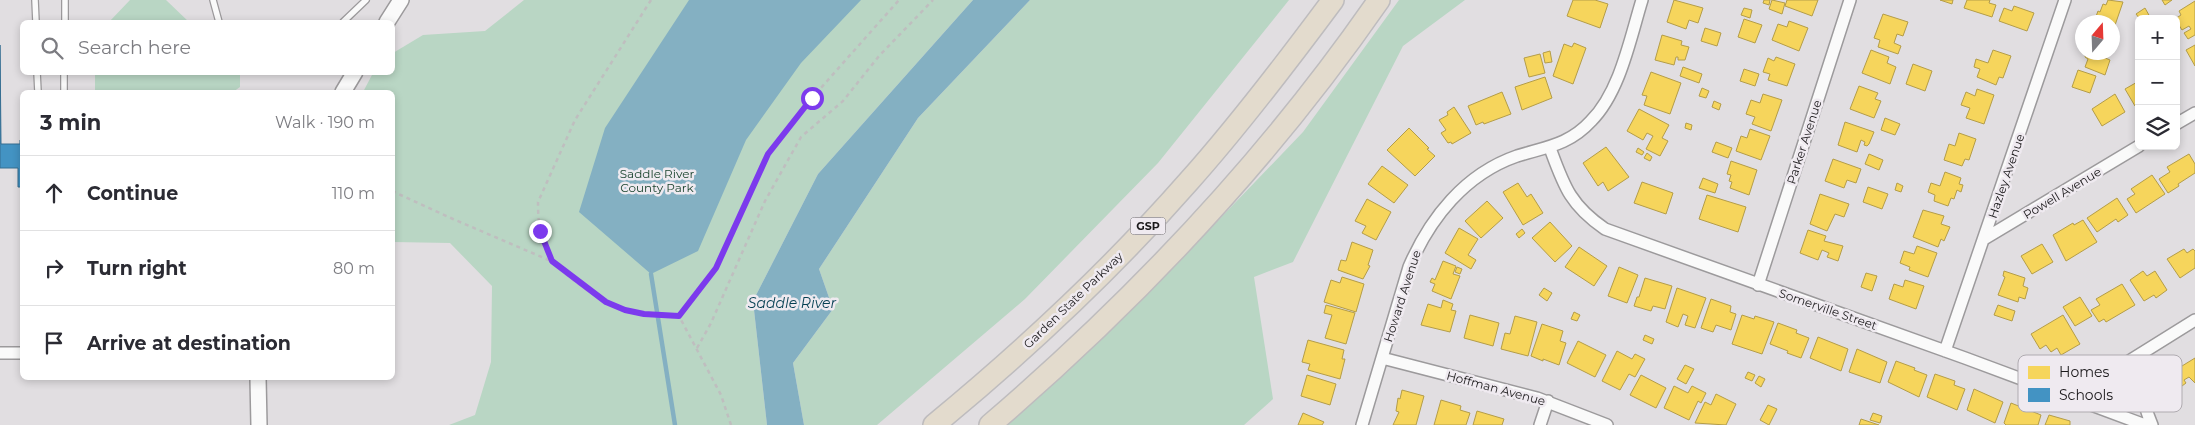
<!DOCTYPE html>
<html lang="en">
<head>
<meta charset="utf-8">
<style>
	:root { --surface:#fff; --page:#f2f2f3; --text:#2b2b33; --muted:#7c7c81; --line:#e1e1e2 }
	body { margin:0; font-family:Montserrat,sans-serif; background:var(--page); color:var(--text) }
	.controls { position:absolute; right:15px; top:15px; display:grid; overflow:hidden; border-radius:8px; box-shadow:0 2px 8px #0003 }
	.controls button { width:45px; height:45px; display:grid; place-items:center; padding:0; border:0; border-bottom:1px solid var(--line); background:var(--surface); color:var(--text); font:25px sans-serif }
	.compass { position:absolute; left:2075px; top:15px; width:45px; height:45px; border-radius:50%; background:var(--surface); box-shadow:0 2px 8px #0003; rotate:19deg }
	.stop { position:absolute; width:15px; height:15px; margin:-11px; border:4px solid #7c3aed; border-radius:50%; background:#fff }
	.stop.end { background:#7c3aed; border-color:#fff; box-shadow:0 1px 5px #0008 }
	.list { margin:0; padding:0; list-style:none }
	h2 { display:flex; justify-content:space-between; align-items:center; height:65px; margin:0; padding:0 20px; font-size:21px }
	h2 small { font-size:16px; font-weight:400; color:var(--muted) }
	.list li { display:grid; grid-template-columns:32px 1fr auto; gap:15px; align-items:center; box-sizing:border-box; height:75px; padding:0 20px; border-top:1px solid var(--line) }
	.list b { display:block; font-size:19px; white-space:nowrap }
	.list em { font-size:16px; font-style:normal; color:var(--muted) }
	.icon { flex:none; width:28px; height:28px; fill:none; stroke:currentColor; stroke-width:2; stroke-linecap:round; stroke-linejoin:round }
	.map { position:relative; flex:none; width:2195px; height:425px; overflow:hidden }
	.search { position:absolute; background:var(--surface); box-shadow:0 2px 8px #0003; left:20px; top:20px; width:375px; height:55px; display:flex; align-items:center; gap:12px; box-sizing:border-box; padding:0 18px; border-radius:8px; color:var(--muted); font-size:19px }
	.panel { position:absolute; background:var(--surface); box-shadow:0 2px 8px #0003; left:20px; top:90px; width:375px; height:290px; border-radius:8px }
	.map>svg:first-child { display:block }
</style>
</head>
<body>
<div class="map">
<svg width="2195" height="425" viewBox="0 0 2195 425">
	<rect width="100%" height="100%" fill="#e1dee1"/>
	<path fill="#b9d6c4" d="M130,0H166L189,22H109Z
		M524,0H973L818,174L753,301L767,425H449L475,415L491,362L492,286L450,243L393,242L392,92H363L373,73L392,72L393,53L423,35L485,31Z
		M1030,0H1289L1158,163L1025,299L877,425H804L793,363L833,309L819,269L918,118Z
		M1399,0H1465L1403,46L1293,262L1254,277L1273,399L1244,425H990L1208,231L1303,132Z
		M240,73V87L233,92H95V73Z"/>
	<path fill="#84b0c2" d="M689,0H861L801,63L746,140L698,251L651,274L579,212L605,128Z
		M973,0H1030L918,118L819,269L833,309L793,363L804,425H767L753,301L818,174Z"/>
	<path fill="#f6d55c" stroke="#b49d48" d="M1573,0H1595L1608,4L1600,28L1567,16Z
		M1674,0L1703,8L1698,23L1689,20L1686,29L1667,22Z
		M1764,0H1770L1769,5L1763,3Z
		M1772,0L1785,3L1782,14L1769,9Z
		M1787,0H1818L1812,16L1785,6Z
		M1940,0H1953L1952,4Z
		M1967,0H1990L1989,3L1996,5L1992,17L1964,8Z
		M2108,0L2123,2L2113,31L2112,22H2094L2098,11L2100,12L2103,4L2106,5Z
		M2162,0H2172L2165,5Z
		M2195,1V35L2188,39L2184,33L2191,29L2189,26L2182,30L2175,19L2181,15L2179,11Z
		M2014,6L2034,13L2027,31L1999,21L2004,8L2012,11Z
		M1744,8L1752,10L1750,18L1741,15Z
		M2145,8L2150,17L2140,19L2136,14Z
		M1883,14L1908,22L1903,36L1897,34L1894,43L1901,46L1898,54L1878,47L1880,40L1874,38Z
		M1744,19L1762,25L1755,43L1738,37Z
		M1789,21L1808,28L1799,51L1772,40L1778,24L1787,27Z
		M1705,28L1721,33L1717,46L1701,41Z
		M1662,35L1682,41L1681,45L1689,47L1685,60H1678V57H1676L1674,65L1655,60Z
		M1574,43L1586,48L1573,84L1553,76L1564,44L1572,47Z
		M2195,45V66L2186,50Z
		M1871,50L1889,57L1887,63L1896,67L1890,84L1862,73Z
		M1993,50L2011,56L2003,78L1999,77L1996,85L1977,77L1980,69L1974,67L1976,59L1988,63Z
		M1550,51L1552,62L1545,63L1543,53Z
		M2086,52H2105L2103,57L2110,60L2105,75L2085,67L2088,59L2085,57Z
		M1540,54L1545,73L1529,77L1524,58Z
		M1776,57L1795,64L1787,86L1768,80L1770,74L1763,72L1768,58L1774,61Z
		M1913,64L1932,71L1925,91L1906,84Z
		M1683,67L1702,74L1699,83L1680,76Z
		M1744,69L1759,74L1755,86L1740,81Z
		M2078,70L2096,76L2090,93L2072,87Z
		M1651,72L1681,83L1670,114L1644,105L1647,96L1642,95Z
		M1545,77L1552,98L1522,110L1515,87Z
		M2139,81V104L2135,106L2125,89Z
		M1859,86L1878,93L1875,99L1881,101L1874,118L1850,109Z
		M1702,88L1709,91L1706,98L1699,96Z
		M1977,89L1994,95L1984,124L1966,118L1970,108L1961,105L1966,92L1975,96Z
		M1502,92L1511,114L1484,124L1483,122L1476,125L1468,106Z
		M1763,94L1782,100L1771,131L1752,124L1755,117L1746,114L1751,100L1760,103Z
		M2115,94L2125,112L2102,126L2092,109Z
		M1714,101L1721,104L1719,110L1712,107Z
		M1454,107L1471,133L1452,144L1451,142L1448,143L1441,133L1446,130L1439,120L1448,115L1447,112Z
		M1639,109L1669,125L1662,138L1668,141L1660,156L1646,149L1653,136L1647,133L1643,140L1627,131Z
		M1885,118L1900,124L1895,135L1881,130Z
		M1845,122L1874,132L1869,144L1867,146L1864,145L1865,142L1861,140L1857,152L1838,145Z
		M1686,123L1692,125L1691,130L1685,128Z
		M1409,128L1429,148L1427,149L1435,156L1415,176L1387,150Z
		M1750,129L1770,136L1761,160L1736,151L1741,136L1747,138Z
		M1959,133L1976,139L1969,160L1965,159L1962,166L1944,160L1949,144L1955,146Z
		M1716,142L1732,148L1728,158L1712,152Z
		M1606,147L1629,177L1608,191L1603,182L1598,186L1583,163Z
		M1638,148L1644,152L1642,155L1636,152Z
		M1647,153L1652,157L1650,161L1644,158Z
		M1869,154L1883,160L1879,170L1865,164Z
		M2189,154L2195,164V173L2178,184L2179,186L2168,193L2159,179L2170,172L2167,167Z
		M1833,159L1861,169L1856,183L1847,180L1844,188L1825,181Z
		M1731,161L1757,170L1749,195L1730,188L1732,182L1729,181L1731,175L1727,174Z
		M1382,166L1408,185L1394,203L1368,184Z
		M1945,172L1961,178L1959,184L1963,185L1961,192L1957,190L1954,199L1951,198L1948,206L1934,201L1935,195L1928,192L1931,183L1940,186Z
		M2152,175L2165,194L2136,213L2127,199L2135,194L2131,189Z
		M1703,178L1718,184L1715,193L1699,188Z
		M1642,182L1673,193L1666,214L1634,203Z
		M1518,183L1527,197L1531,194L1543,213L1523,225L1503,192Z
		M1897,183L1903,186L1901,192L1895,190Z
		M1868,187L1888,194L1882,209L1863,202Z
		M1820,194L1849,204L1844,217L1835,214L1827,231L1810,224Z
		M1707,195L1746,207L1738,232L1699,219Z
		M2117,198L2128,215L2118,222L2116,219L2097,232L2087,218Z
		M1367,199L1391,212L1376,240L1362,233L1366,226L1355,221Z
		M1487,201L1503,218L1481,238L1465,221Z
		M1923,210L1944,216L1941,224L1950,227L1944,241L1941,239L1938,247L1913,237Z
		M2083,220L2097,242L2066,261L2053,235L2073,223L2074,225Z
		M1550,222L1572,246L1555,262L1532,238Z
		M1459,228L1478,239L1468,255L1476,260L1471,269L1445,253Z
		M1522,229L1525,233L1519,238L1516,234Z
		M1808,230L1826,236L1824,241L1843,246L1838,261L1827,257L1829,253L1822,250L1818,260L1800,253Z
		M1352,242L1373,250L1368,265L1370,266L1363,279L1338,270L1341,260L1346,261Z
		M2042,244L2053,262L2032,274L2021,256Z
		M1917,246L1937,253L1928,277L1909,270L1910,267L1900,263L1904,251L1914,254Z
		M1579,247L1607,266L1594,286L1565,267Z
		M2184,249L2187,253L2193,249L2195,251V268L2180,278L2167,259Z
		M1443,261L1456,266L1453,274L1460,276L1451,299L1432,291L1435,284L1430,282L1432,278L1435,280Z
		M1457,267L1462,269L1460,274L1455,272Z
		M1619,267L1638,275L1627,303L1608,296Z
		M2004,271L2025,278L2023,286L2028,288L2025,299L2019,297L2018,302L1998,295L2005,277L2003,276Z
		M2143,271L2147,276L2155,271L2167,290L2156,298L2154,295L2144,301L2130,280Z
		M1866,273L1877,276L1872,291L1861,287Z
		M1342,277L1364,284L1356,312L1324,302L1331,280L1340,283Z
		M1645,278L1672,286L1665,309L1653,306L1651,311L1634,306L1637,297H1639Z
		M1905,280L1924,286L1916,309L1889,299L1894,284L1903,287Z
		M2122,284L2135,305L2106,322L2104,319L2099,322L2091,310L2100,305L2096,299Z
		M1544,288L1552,293L1547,301L1539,295Z
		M1677,288L1706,298L1695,328L1685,325L1688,316L1683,314L1678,327L1666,322Z
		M2080,297L2092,316L2075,326L2063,307Z
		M1711,299L1731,306L1730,312L1736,314L1731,330L1716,325L1713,332L1701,328Z
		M1443,300L1453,304L1451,310L1456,311L1450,332L1421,325L1428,304L1441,308Z
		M1326,305L1355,313L1346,344L1325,338L1332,315L1324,313Z
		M1998,305L2015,311L2012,321L1994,315Z
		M1574,312L1580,315L1577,321L1571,319Z
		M1470,315L1499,323L1493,346L1464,338Z
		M1742,315L1754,319L1755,316L1774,322L1762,354L1732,344Z
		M2063,315L2080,344L2061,355L2057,348L2051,352L2046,345L2040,349L2031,334Z
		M1515,316L1537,322L1528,356L1501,349L1505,333L1510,334Z
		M1778,323L1797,330L1796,333L1809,338L1801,358L1787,353L1788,351L1770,344Z
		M1542,324L1563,331L1560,341L1566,343L1559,365L1543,359V361L1531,356Z
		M1645,335L1654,339L1652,344L1643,340Z
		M1818,337L1848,349L1841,371L1810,358Z
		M1308,340L1344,350L1342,359H1345L1340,379L1308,370L1310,364L1302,362Z
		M1578,341L1606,355L1595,377L1567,363Z
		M1857,349L1887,362L1880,383L1849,372Z
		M1617,351L1632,359L1635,354L1645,359L1635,377L1629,374L1620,390L1602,381Z
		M2195,358V383L2189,377L2184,380L2186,383L2178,389L2169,374Z
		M1896,361L1915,368L1914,370L1927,375L1919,397L1888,382Z
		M1685,365L1694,369L1686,384L1677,379Z
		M1748,372L1755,375L1752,381L1745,378Z
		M1935,374L1955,381L1954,385L1965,389L1957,410L1927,397Z
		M1307,375L1336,384L1330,405L1301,396Z
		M1641,375L1666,388L1656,408L1630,395Z
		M1759,376L1765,379L1761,387L1755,383Z
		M1674,386L1688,393L1692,386L1706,393L1701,403L1698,401L1689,420L1664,408Z
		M1974,389L2003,402L1995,423L1967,410Z
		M1402,390L1424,396L1416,425H1393L1399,412L1396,411L1398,398L1400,399Z
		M1716,394L1736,404L1726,425L1695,423L1705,402L1711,405Z
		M1441,400L1461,406L1460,410L1470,413L1466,425H1434Z
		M2011,403L2041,415L2038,425H2006L2004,423Z
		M1768,405L1777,409L1769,425L1760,420Z
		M1477,411L1504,419L1502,425H1473Z
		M1303,413L1324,422L1322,425H1298Z
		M1873,413L1882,416L1880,423L1870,420Z
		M2049,415L2070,421V425H2045Z
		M1861,419L1879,425H1859Z"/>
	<path fill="#4393c3" stroke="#376e91" d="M0,45L1,144H20V140H22V187H18V168H0Z"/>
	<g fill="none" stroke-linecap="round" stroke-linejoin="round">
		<path stroke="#84b0c2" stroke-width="4.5" d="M651,274L675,425"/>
		<g stroke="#9c9a9c" stroke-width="8">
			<path id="service" d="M35,0L36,22
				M213,0L219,22
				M65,22V0
				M343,22L366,0
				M37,72L38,92
				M64,92V72"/>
		</g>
		<g stroke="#9c9a9c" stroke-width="14">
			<path id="minor" d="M2176,124L2195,113
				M1550,148C1564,186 1570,205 1605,229L1965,358L2145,425
				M1984,239L2139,146
				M1758,285L1850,0
				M1945,351L2065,0
				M0,353H22
				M2142,353C2137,380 2142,401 2152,425
				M1382,358L1537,398L1607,425
				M2070,398L2195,320
				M1362,425L1409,267C1430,218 1465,174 1517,156C1546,147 1569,145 1591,121C1620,92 1630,39 1642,0
				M1540,425L1548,401"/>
		</g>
		<g stroke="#9c9a9c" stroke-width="18">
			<path id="tertiary" d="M387,22L401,0
				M343,92L355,72
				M258,378L259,425"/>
		</g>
		<g stroke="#bebcbe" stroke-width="24">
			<path id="motorway" d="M934,425C1025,350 1111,270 1189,181C1240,124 1287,62 1333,0
				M990,425C1137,299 1269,159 1379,0"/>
		</g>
		<path stroke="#bfbebf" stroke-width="2.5" stroke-dasharray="4 4" stroke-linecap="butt" d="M651,0L575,120L538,202C538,221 540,246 552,261C566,277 606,305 626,311C643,315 662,314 679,316
			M392,191L453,219L551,261
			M697,348L711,323L765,201L801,137L843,101L879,56L933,0
			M731,425L721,395L679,316L716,268L768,155L812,98L899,0"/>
		<use href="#service" stroke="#fafafa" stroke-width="5.5"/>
		<use href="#minor" stroke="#fafafa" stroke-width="11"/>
		<use href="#tertiary" stroke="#fafafa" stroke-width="15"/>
		<use href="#motorway" stroke="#e3dbcd" stroke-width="21"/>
	</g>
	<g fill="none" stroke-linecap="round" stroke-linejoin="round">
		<path stroke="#7c3aed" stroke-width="6" d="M540,231L552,261L606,302L625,310L644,314L679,316L716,268L768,154L812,98"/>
	</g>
	<g text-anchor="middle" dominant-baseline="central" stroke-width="5" stroke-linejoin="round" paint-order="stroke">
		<rect fill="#efeaf0" stroke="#5b585b" stroke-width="1" x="1130.5" y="217.5" width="35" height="17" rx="4"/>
		<g font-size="11" font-weight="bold" fill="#1b191b">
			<text x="1148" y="226">GSP</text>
		</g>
		<g font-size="12" fill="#1b191b" stroke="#efeaf0">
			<text transform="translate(1804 142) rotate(-72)">Parker Avenue</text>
			<text transform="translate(2006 176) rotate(-71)">Hazley Avenue</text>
			<text transform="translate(2062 193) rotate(-31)">Powell Avenue</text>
			<text transform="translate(1402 296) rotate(-72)">Howard Avenue</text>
			<text transform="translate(1073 300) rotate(-44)">Garden State Parkway</text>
			<text transform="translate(1828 309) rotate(19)">Somerville Street</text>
			<text transform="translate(1496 388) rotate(15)">Hoffman Avenue</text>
		</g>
		<g font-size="12" fill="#143f28" stroke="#efeaf0">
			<text x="657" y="173">Saddle River<tspan x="657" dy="14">County Park</tspan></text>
		</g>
		<g font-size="14" font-style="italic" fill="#043f52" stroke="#efeaf0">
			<text x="792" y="303">Saddle River</text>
		</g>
	</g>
	<rect x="2018" y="355" width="164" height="57" rx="8" fill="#efeaf0" stroke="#afabb0" stroke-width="1"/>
	<rect x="2028" y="366" width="22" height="13" fill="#f6d55c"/>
	<rect x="2028" y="388" width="22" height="14" fill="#4393c3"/>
	<g font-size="14" fill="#1b191b">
		<text x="2059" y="377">Homes</text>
		<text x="2059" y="400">Schools</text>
	</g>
</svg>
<div class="controls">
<button>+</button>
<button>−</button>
<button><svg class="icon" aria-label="layers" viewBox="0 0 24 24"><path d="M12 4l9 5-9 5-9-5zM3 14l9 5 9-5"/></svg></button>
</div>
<svg class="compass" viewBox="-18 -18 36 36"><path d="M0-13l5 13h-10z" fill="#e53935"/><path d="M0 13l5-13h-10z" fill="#7c7c81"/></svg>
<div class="stop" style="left:812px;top:98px"></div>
<div class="stop end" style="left:540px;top:231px"></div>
<div class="search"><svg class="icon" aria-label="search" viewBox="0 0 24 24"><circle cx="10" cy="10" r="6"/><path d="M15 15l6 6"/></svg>Search here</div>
<section class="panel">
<h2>3 min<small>Walk · 190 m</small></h2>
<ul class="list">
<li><svg class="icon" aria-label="ahead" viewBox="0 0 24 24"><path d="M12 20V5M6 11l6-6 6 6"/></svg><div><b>Continue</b></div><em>110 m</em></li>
<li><svg class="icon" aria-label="right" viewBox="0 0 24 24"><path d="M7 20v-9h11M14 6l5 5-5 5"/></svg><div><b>Turn right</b></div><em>80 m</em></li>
<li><svg class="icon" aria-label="arrive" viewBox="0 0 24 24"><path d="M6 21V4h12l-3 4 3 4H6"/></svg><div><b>Arrive at destination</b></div></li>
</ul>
</section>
</div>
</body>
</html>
